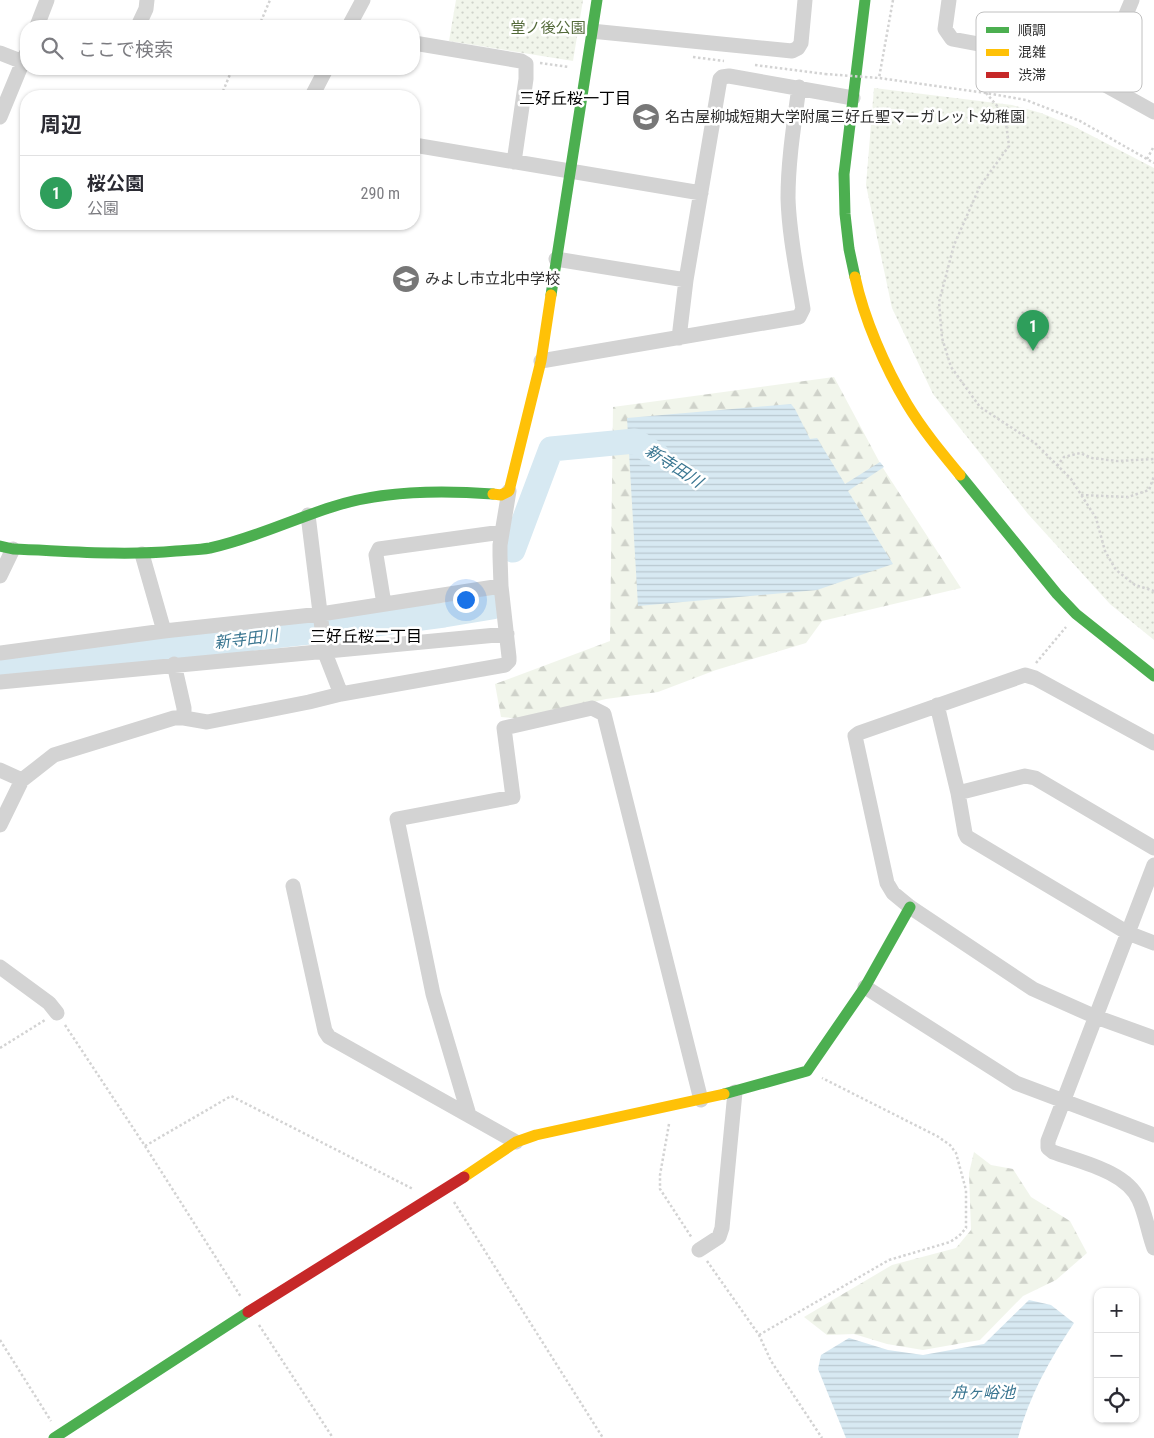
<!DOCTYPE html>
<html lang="ja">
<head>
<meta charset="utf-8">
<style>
	:root { --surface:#fff; --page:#f7f7f7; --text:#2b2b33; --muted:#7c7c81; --line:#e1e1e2; --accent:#1a73e8 }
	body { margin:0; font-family:"Roboto Condensed","Noto Sans JP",sans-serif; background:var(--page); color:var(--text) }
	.controls { position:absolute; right:15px; bottom:15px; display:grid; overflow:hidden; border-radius:10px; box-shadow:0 1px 4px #0004 }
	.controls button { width:45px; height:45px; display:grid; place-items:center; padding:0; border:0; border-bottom:1px solid var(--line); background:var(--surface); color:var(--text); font:25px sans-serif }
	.you { position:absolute; left:465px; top:599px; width:18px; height:18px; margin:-12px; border:4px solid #fff; border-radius:50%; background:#1a73e8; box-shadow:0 0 0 8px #1a73e833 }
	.badge { display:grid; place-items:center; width:32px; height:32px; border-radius:50%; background:var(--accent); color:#fff; font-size:16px; font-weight:700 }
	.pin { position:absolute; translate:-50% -41px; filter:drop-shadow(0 1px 2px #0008) }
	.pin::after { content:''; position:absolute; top:26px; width:18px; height:15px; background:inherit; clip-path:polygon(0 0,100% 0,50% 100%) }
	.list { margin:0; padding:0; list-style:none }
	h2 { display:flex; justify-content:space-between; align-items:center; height:65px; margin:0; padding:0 20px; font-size:21px }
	h2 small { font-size:16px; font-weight:400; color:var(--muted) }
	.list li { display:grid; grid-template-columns:32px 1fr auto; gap:15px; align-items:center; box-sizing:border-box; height:75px; padding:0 20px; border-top:1px solid var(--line) }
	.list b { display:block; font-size:19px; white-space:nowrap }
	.list p { margin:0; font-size:16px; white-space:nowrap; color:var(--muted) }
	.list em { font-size:16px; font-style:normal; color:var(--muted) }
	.icon { flex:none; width:28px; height:28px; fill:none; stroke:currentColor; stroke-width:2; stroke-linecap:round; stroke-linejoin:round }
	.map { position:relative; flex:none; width:1154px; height:1438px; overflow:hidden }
	.search { position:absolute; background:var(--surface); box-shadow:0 1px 4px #0004; left:20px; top:20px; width:400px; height:55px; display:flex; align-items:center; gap:12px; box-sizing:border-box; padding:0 18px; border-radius:20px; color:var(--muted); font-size:19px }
	.panel { position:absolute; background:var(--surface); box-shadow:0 1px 4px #0004; left:20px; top:90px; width:400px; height:140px; border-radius:20px }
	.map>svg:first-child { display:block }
</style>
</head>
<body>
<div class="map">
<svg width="1154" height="1438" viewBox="0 0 1154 1438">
	<defs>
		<pattern id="forest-firs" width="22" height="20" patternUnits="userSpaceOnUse" patternTransform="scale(1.25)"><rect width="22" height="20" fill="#f1f5eb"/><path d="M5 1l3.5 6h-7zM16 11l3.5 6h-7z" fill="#cfd2ca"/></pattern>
		<pattern id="park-dots" width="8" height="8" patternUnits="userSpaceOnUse" patternTransform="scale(1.25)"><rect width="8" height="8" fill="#f1f5eb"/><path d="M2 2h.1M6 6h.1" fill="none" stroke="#cfd2ca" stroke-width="1.8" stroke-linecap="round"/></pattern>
		<pattern id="water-rules" width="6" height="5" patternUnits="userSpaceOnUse" patternTransform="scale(1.25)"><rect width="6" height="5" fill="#d7e9f2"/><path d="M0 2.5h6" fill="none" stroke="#b9c8d0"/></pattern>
	</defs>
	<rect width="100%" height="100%" fill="#fff"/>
	<path fill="url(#forest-firs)" d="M834,377L881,465L961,588L822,621L806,643L716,670L658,692L606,699L523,719L501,717L495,684L610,641L613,407Z
		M974,1152L991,1165L1013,1169L1031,1197L1070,1221L1087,1253L1056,1280L1023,1296L980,1340L923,1350L887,1344L854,1334L827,1335L804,1317L892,1265L956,1248L971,1230L969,1173Z"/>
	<path fill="url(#park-dots)" d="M456,0H583L573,61L449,41Z
		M874,88L1012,105L1041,113L1073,126L1154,168V640L1110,604L1028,514L933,394L892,308L866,185Z"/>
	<path fill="url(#water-rules)" d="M791,404L795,409L810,439L817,438L845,484L880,462L884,467L848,491L893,564L817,590L638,606L627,418Z
		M1029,1300L1051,1305L1074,1323C1050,1359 1029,1396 1018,1438H846L818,1369L821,1355L849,1338L888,1350L923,1355L984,1344Z"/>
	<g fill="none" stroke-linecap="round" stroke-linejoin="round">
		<path stroke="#d7e9f2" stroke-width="25" d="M513,550L551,449L635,441L658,456
			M0,667L345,628L444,615L492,607"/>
		<path stroke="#d3d3d3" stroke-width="2.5" stroke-dasharray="2.5 2.5" stroke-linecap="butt" d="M893,0L879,78L986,93L1026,100L1080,121L1154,163
			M259,26L270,0
			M693,57L724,61
			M540,63L569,67
			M755,65L825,74
			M986,93L1005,115L1009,146L980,186L954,245L939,302L942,338L951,367L980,407L1035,443L1071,479L1096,518L1105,551L1116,570L1135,585L1154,591
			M221,96L231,72L234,69
			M1147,159L1154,146
			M1057,466L1064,457L1080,453L1092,458L1117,461L1154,459
			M1081,495L1128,497L1149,490L1154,476
			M1036,663L1066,627
			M65,1025L145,1146L241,1297
			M0,1048L45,1020
			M669,1124L660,1175V1189L692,1238
			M145,1146L231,1096L413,1189
			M454,1202L603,1438
			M707,1261L759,1335L771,1361L822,1438
			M259,1325L333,1438
			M759,1335L889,1260L950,1242L959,1236L966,1228V1190L956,1153L950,1145L937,1136L822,1078
			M0,1340L51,1421"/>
		<path stroke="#d3d3d3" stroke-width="15" d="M949,0L945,29L952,39L1026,53L1064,65L1098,81L1154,112
			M37,26L47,0
			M138,26L146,9L147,0
			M349,26L363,0
			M591,31L792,51L798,48L801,43L805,0
			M414,43L521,61L526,64V79L514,162
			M0,53L23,62
			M1098,81L1132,0
			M312,96L326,69
			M0,117L26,54
			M414,145L701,193
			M556,259L686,280
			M679,338L686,280L720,79L722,77L729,76L853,98
			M541,361L799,317L803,309C797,272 789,235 788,198C788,161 794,124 799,87
			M308,515L325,653L341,694
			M142,554L164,631
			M0,576L13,549
			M384,604L376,555L379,549L502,532
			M0,653L164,631L321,614L501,586
			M0,682C169,665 338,651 507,634
			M937,705L958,793L965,833L967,837L1128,933L1154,943
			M184,718L207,722L309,702L341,694L505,665L509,661V657L501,586L500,556V545L509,491
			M1154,743L1035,678L1025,675L859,733L855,736L887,883L893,893L910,907L1033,989L1096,1017L1154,1038
			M0,770L22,780
			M958,793L1025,776L1035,778L1154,848
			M0,825L22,780L54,755L174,718H184V708L174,664
			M1154,865L1048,1141V1148L1053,1152C1080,1162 1126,1171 1139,1200C1146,1215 1148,1232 1154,1248
			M293,886L325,1031L329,1037L516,1142
			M0,967L49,1003L57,1013
			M865,987L1016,1083L1154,1135
			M469,1115L433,994L397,819L513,797L504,728L592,708L604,714L701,1100
			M699,1250L719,1237L722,1228L735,1092"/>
		<path stroke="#4caf50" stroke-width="11" d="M855,277L849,249L845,214L844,174L865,0
			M551,295L597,0
			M960,475L1057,594L1076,614L1154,676
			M0,546L13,549C67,551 122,556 176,551C187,550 199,550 210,548C252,539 291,520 332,507C382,490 441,490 493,494
			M724,1094L807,1071L865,987L910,907
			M54,1438L248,1312"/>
		<path stroke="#ffc107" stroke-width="11" d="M855,277C864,319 885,367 907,404C922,429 941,452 960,475
			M493,494L501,495L509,491L541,361L551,295
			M464,1177L516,1142L536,1135L724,1094"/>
		<path stroke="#c62828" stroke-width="11" d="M248,1312L464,1177"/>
		<path stroke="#d3d3d3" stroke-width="2.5" stroke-dasharray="2.5 2.5" stroke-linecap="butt" d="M825,74L879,78"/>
	</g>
	<defs>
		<g id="school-disc" transform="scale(1.4375)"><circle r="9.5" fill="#777" stroke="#fff"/><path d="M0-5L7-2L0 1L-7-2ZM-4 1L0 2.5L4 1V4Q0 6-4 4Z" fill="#fff"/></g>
	</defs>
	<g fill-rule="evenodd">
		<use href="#school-disc" x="646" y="117"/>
		<use href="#school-disc" x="406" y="279"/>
	</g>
	<g text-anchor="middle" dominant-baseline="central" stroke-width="5" stroke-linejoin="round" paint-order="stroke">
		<g font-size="15" fill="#546a3a" stroke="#fff">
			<text x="548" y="28">堂ノ後公園</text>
		</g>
		<g font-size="15" fill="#2e2e2e" stroke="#fff" text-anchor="start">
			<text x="665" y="117">名古屋柳城短期大学附属三好丘聖マーガレット幼稚園</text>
			<text x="425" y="279">みよし市立北中学校</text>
		</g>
		<g font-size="16" fill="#000" stroke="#fff">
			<text x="575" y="98">三好丘桜一丁目</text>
			<text x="366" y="636">三好丘桜二丁目</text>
		</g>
		<g font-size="16" font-style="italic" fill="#3a7691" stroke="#fff">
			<text transform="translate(674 466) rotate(33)">新寺田川</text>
			<text transform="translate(246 639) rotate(-7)">新寺田川</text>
			<text x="983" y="1392">舟ヶ峪池</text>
		</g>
	</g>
	<rect x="976" y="12" width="166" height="80" rx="8" fill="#fff" stroke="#c0c0c0" stroke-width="1"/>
	<rect x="986" y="27" width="23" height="6" fill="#4caf50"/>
	<rect x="986" y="49" width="23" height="7" fill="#ffc107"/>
	<rect x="986" y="72" width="23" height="6" fill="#c62828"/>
	<g font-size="14" fill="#2e2e2e">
		<text x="1018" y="35">順調</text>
		<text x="1018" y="57">混雑</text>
		<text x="1018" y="80">渋滞</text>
	</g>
</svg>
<div class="controls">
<button>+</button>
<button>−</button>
<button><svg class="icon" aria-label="locate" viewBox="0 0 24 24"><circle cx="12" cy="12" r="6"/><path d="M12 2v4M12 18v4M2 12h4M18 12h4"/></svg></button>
</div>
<div class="you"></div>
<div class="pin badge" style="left:1033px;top:351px;background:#2e9e5b">1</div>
<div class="search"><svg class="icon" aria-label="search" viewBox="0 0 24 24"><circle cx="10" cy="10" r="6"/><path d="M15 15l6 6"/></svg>ここで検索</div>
<section class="panel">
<h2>周辺<small></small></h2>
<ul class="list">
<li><span class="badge" style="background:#2e9e5b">1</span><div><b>桜公園</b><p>公園</p></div><em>290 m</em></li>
</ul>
</section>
</div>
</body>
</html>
